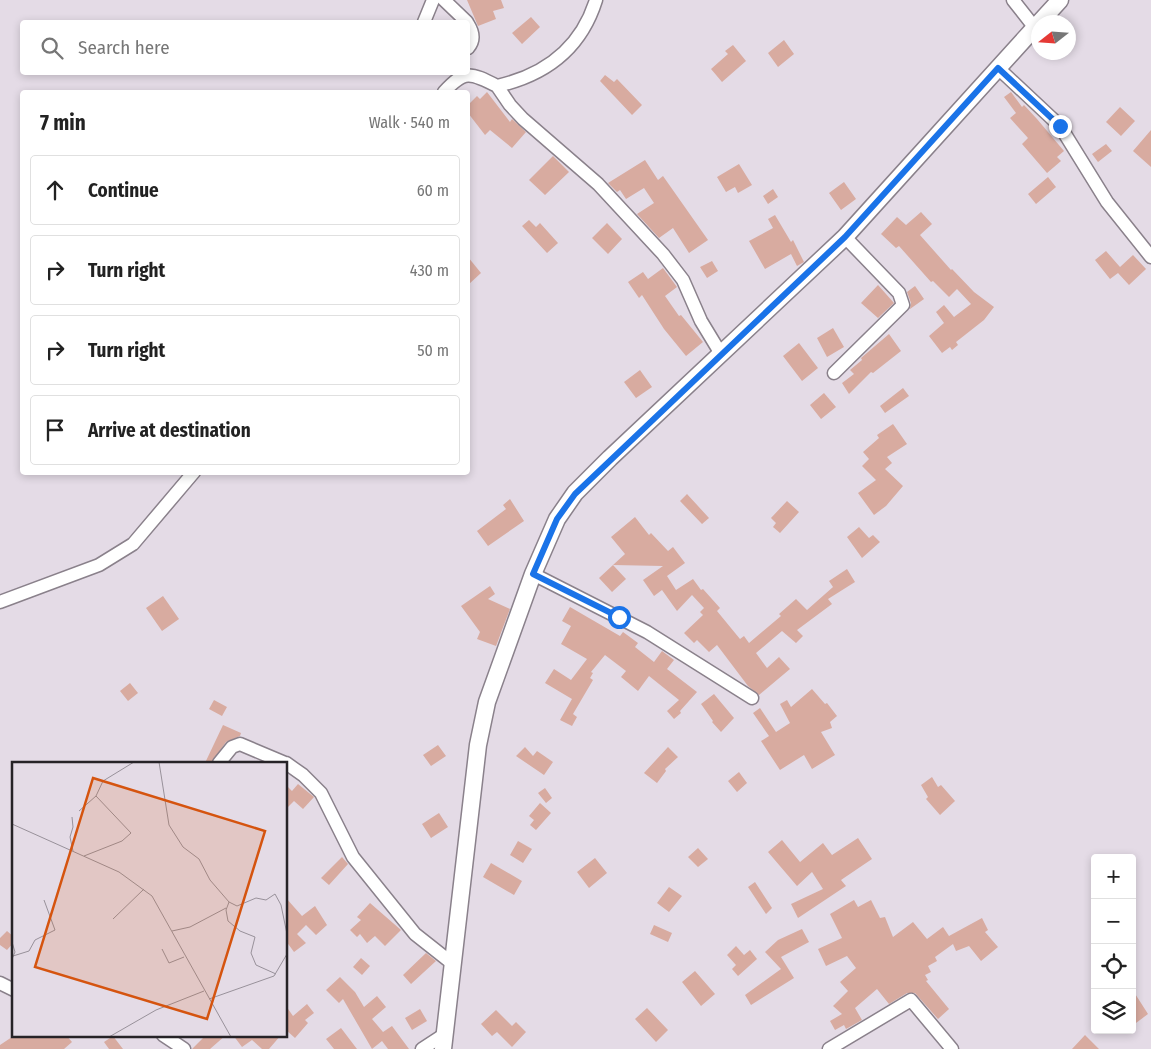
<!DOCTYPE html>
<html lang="en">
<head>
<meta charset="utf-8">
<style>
	:root { --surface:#fff; --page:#f6f6f6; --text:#222; --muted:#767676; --line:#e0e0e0 }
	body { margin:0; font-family:"Fira Sans Condensed",sans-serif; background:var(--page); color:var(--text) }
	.controls { position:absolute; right:15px; bottom:15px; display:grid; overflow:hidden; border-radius:5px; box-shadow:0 2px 8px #0003 }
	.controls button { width:45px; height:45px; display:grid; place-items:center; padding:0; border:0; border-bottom:1px solid var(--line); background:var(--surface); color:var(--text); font:25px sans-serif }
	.compass { position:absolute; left:1031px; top:15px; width:45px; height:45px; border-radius:50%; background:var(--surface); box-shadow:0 2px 8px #0003; rotate:253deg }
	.stop { position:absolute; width:15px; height:15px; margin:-11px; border:4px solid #1a73e8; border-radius:50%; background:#fff }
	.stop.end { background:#1a73e8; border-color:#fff; box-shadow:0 1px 5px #0008 }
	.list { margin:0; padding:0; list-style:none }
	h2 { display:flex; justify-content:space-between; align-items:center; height:65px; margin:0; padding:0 20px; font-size:21px }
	h2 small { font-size:16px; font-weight:400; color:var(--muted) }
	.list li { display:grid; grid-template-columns:32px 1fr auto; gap:15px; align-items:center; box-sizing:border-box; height:70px; margin:0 10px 10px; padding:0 10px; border:1px solid var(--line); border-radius:5px }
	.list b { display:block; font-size:19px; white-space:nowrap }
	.list em { font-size:16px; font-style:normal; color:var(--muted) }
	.icon { flex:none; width:28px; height:28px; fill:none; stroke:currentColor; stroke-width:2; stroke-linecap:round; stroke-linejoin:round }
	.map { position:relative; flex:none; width:1151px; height:1049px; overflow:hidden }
	.search { position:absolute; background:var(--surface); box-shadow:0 2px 8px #0003; left:20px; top:20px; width:450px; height:55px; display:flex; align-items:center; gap:12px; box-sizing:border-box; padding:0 18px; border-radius:5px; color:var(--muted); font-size:19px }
	.panel { position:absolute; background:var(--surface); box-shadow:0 2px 8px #0003; left:20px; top:90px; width:450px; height:385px; border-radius:5px }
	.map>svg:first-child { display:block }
</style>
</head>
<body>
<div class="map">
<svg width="1151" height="1049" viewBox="0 0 1151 1049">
	<rect width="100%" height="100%" fill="#e4dbe6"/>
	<path fill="#d8aba0" d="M467,0H501L504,8L493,11L496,19L478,26Z
		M531,17L540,27L522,44L512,33Z
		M784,40L794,54L778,67L768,53Z
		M733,45L746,61L722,82L711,69L728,54L725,51Z
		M605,75L614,82L617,79L642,105L632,115L600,81Z
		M487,92L510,122L512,119L526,132L512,148L490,130L485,135L468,113V105L477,96L480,99Z
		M1011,92L1022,107L1024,105L1037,119L1064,151L1057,157L1061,161L1047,173L1022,144L1028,138L1010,118L1016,113L1004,97Z
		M1120,107L1135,121L1121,136L1106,122Z
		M1151,130V167L1133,151Z
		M1106,144L1112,151L1098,162L1092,154Z
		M553,156L569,172L545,195L529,180Z
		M645,160L658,180L663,176L708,240L689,253L673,228L659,238L637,214L654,203L644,188L626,199L620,190L617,192L608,183Z
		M739,164L752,185L738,193L735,187L726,192L717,177Z
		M1048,177L1056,187L1036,204L1028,194Z
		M844,182L856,199L841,210L829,193Z
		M773,189L778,197L768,204L763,196Z
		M921,212L932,224L920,235L951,270L952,269L974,292L994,307L984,320L956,342L958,345L952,350L950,347L942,353L929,336L944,323L936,312L944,305L954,317L971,304L957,289L949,297L933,281L931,282L899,246L896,248L881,234L897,217L906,225Z
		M775,215L791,242L793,240L804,262L797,266L791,254L765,269L749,241L773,228L768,219Z
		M529,220L536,227L540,223L558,243L547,253L522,226Z
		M607,223L622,239L608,254L592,238Z
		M1106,251L1120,267L1133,255L1146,269L1129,285L1118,273L1110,279L1095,260Z
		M468,257L481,273L468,285Z
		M712,261L718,271L707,278L700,267Z
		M663,268L677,287L665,296L679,316L681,315L703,342L686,356L664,329L642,295L639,298L628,282L643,272L648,279Z
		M878,285L894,303L878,318L861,303Z
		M915,286L924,299L910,309L911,303L907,292Z
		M833,328L844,347L827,357L817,338Z
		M889,334L901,351L873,373L871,372L849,394L842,383L854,374L850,370L862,360L861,358Z
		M799,343L818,368L802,381L783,356Z
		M640,370L652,387L636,398L624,382Z
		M903,388L909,396L885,413L880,406Z
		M824,393L836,407L821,419L810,405Z
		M893,424L907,444L887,457L892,463L885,469L903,486L886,506L874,515L858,493L876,480L862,466L869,459L863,452L879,438L877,435Z
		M687,494L709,518L702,524L680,501Z
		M510,499L524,521L488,546L477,531L506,509L503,505Z
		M787,501L799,512L780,533L773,527L776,523L771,518Z
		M635,517L649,535L651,533L668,551L673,547L685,563L667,576L676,590L693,579L701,590L703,589L720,608L717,611L740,639L744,636L749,643L781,616L779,614L796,599L807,610L833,587L829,581L847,569L855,582L828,599L832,604L797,630L803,636L796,643L782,631L756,653L767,668L779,657L790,669L759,695L748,686L717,645L709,652L697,640L694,643L684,633L703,615L700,612L704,608L692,595L677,611L662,590L654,596L643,580L663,566L613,565L625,554L611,537Z
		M859,527L869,538L873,535L880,542L862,558L847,537Z
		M613,565L626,579L612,592L599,578Z
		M490,586L495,594L488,599L510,609L496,646L477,639L480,632L461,606Z
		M163,596L179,619L162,631L146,608Z
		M570,607L620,636L623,632L638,643L635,647L654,662L662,651L674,660L667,669L697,692L680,711L681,713L674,719L667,711L679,700L649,676L638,691L621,677L626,671L605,655L591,672L593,673L590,678L593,680L573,714L577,717L572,726L560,720L572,699L545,683L554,669L571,680L587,659L561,644L571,626L562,621Z
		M130,683L138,693L128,701L120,691Z
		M812,689L825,704L827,703L837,716L830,722L832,728L821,732L835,755L812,769L804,755L780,770L761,741L769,736L753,713L760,708L776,732L790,723L780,704L787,700L791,707Z
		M714,694L734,718L721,732L712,722L713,721L701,704Z
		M214,700L227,707L222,716L209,709Z
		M223,725L241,733L240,736L226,742L211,763H205Z
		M438,745L446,756L431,766L423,755Z
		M525,747L533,756L537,751L553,762L544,775L516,756Z
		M668,747L678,757L665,769L666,771L657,783L644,773Z
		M739,772L747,783L737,792L728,781Z
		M932,777L938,787L941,785L955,801L940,815L926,799L928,797L921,785Z
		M298,784L314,797L303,809L294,801L286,809V785L292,791Z
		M545,788L552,798L546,803L538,793Z
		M540,803L551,813L536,830L530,825L534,820L529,816Z
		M439,813L448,827L431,838L422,824Z
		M858,838L872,859L841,880L846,886L798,918L791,904L823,889L812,872L797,886L768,852L782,840L800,862L823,843L832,855Z
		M518,841L532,849L523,863L510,855Z
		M698,848L708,859L698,867L688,857Z
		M342,857L348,864L329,885L321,878Z
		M595,858L607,873L589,888L577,872Z
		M491,863L522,881L514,895L483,877Z
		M755,882L772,908L766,914L748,887Z
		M669,887L682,896L669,912L657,903Z
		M286,898L302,916L315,906L327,925L316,935L306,925L297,934L306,943L294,952L286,941Z
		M854,900L858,907L871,900L880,918L885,917L893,937L913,922L927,939L943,927L949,936L982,918L988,930L985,932L998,947L981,961L969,946L956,951L953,944L935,957L937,961L928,966L931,972L925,975L928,980L926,981L949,1009L938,1019L915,993H907L889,1004L877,989L855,1008L862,1020L846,1029L844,1025L835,1030L830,1021L842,1014L833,1006L848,991L840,982L856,968L847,956L826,966L818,949L842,938L830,914Z
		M370,903L401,930L385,946L375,936L367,943L360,934L357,937L350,930L361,920L357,917Z
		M654,925L672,933L668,942L650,934Z
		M802,929L809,942L781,957L794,978L751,1005L745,995L781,969L765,952L778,940Z
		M7,931L14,937V942L7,950L0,945V938Z
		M736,946L744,955L750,950L757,959L738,976L732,969L736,965L727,955Z
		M426,953L436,961L411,984L403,975Z
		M361,958L370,966L362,975L353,967Z
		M695,971L715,994L701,1006L682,982Z
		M340,977L355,992L364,1007L377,996L386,1007L372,1019L383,1032L392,1026L409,1049H388L382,1041L372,1049L343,999L339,1003L326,990Z
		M1132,989L1148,1014L1136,1023L1132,1019Z
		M307,1004L314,1013L305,1020L308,1023L295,1038L286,1030V1006L293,1016Z
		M647,1008L668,1030L656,1042L635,1019Z
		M420,1009L427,1021L412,1030L405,1018Z
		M496,1010L512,1026L516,1022L526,1032L512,1047L497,1032L492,1036L481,1024Z
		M341,1028L357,1049H334L326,1039Z
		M15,1035H66L72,1042L64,1049H0V1045Z
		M206,1035H226L210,1049H192Z
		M233,1035H281L269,1049H262L252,1040L242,1047Z
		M1085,1035L1099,1049H1072Z
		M113,1036L123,1049H109L104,1042Z"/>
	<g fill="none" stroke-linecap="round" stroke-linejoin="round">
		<g stroke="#8a818b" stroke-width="15">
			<path id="minor" d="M444,0L467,22
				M1013,0L1035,28
				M424,22L433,0
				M468,24C473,32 475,40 468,48
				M998,68L1060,126L1107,202L1151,257
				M497,86L510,105L523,119L598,184L663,254L683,280L701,321L721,354
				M444,92C464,70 470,72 497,86C546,75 581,48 596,0
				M834,373L903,305L899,293L845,237
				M533,574L647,632L752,698
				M0,602L99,565L133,544L194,472
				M219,763L232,747L240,744L285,763
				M286,763L303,775L321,793L353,857L415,934L453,964
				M0,983L14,990
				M163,1035L184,1049
				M422,1049L445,1034
				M829,1049L911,1000L952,1049"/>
		</g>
		<g stroke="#8a818b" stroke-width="19">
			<path id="major" d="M1040,22L1060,0
				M443,1049L478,745L487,702L533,574L557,519L575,493L610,458L845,237L1038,24"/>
		</g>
		<use href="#minor" stroke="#fff" stroke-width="12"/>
		<use href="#major" stroke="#fff" stroke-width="16"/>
	</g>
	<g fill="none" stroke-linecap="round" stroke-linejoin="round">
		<path stroke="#1a73e8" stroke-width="6" d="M619,617L533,574L557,519L575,494L845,237L998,68L1060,126"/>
	</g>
	<g transform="translate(12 762)">
		<rect width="275" height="275" fill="#e4dbe6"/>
		<path fill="none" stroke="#98919a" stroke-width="1" d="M147,0L157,63L171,85L187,97L198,118L217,140L214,148L216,159L228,169L243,175L239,191L244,203L264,212M67,49L84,34L91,19L122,0M60,55L61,65L58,75L61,89M0,62L107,110L140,134L219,275M72,94L110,79L119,71L84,34M217,140L225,144L244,136L254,138L263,132L269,143L275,172M101,157L132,127M160,169L178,165L214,146M0,180L3,190L0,197M150,187L157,201L172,195M1,194L17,189L23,178L43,168L32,138M197,237L262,214L275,192M97,275L144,248L192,229"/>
		<path fill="#d5540f" fill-opacity="0.15" stroke="#d5540f" stroke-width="2.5" d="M81,16L253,69L195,257L23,205Z"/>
		<rect width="275" height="275" fill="none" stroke="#262327" stroke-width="2.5"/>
	</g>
</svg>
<div class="controls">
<button>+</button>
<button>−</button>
<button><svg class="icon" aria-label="locate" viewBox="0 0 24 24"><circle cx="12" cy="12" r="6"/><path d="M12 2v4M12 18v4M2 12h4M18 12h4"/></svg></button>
<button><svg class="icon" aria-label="layers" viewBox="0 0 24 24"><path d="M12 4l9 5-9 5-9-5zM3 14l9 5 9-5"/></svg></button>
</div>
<svg class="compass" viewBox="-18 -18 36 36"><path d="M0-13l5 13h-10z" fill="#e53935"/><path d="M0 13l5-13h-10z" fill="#767676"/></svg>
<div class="stop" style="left:619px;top:617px"></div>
<div class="stop end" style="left:1060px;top:126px"></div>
<div class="search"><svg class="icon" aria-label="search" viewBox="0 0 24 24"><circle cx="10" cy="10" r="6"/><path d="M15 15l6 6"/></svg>Search here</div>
<section class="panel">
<h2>7 min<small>Walk · 540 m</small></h2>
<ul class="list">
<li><svg class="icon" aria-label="ahead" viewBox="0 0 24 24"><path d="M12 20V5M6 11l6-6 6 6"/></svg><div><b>Continue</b></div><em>60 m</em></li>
<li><svg class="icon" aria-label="right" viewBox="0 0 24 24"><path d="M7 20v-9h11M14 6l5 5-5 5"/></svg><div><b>Turn right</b></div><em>430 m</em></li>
<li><svg class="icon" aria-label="right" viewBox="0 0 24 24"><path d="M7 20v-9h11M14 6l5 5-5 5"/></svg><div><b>Turn right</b></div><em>50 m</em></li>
<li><svg class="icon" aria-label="arrive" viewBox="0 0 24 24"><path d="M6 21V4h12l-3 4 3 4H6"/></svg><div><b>Arrive at destination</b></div></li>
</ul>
</section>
</div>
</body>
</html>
